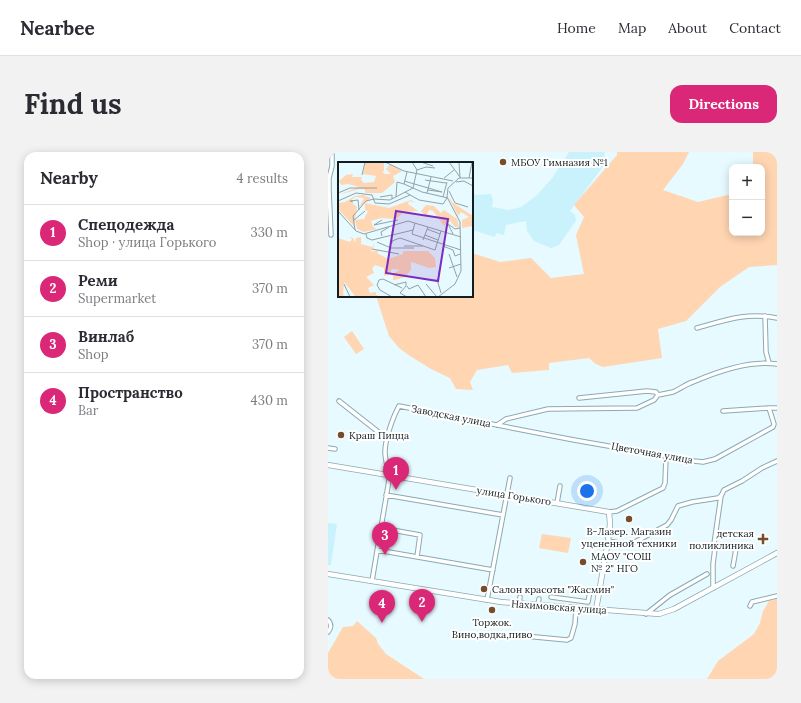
<!DOCTYPE html>
<html lang="en">
<head>
<meta charset="utf-8">
<style>
	:root { --surface:#fff; --page:#f2f2f3; --text:#2b2b33; --muted:#7c7c81; --line:#e1e1e2; --accent:#db2777 }
	body { margin:0; font-family:Lora,serif; background:var(--page); color:var(--text) }
	.controls { position:absolute; right:12px; top:12px; display:grid; overflow:hidden; border-radius:8px; box-shadow:0 2px 10px #0003 }
	.controls button { width:36px; height:36px; display:grid; place-items:center; padding:0; border:0; border-bottom:1px solid var(--line); background:var(--surface); color:var(--text); font:20px sans-serif }
	.you { position:absolute; left:259px; top:339px; width:14px; height:14px; margin:-10px; border:3px solid #fff; border-radius:50%; background:#1a73e8; box-shadow:0 0 0 6px #1a73e833 }
	.badge { display:grid; place-items:center; width:26px; height:26px; border-radius:50%; background:var(--accent); color:#fff; font-size:13px; font-weight:700 }
	.pin { position:absolute; translate:-50% -33px; filter:drop-shadow(0 1px 2px #0008) }
	.pin::after { content:''; position:absolute; top:21px; width:14px; height:12px; background:inherit; clip-path:polygon(0 0,100% 0,50% 100%) }
	.list { margin:0; padding:0; list-style:none }
	h2 { display:flex; justify-content:space-between; align-items:center; height:52px; margin:0; padding:0 16px; font-size:17px }
	h2 small { font-size:13px; font-weight:400; color:var(--muted) }
	.list li { display:grid; grid-template-columns:26px 1fr auto; gap:12px; align-items:center; box-sizing:border-box; height:56px; padding:0 16px; border-top:1px solid var(--line) }
	.list b { display:block; font-size:15px; white-space:nowrap }
	.list p { margin:0; font-size:13px; white-space:nowrap; color:var(--muted) }
	.list em { font-size:13px; font-style:normal; color:var(--muted) }
	.map { position:relative; flex:none; width:449px; height:527px; overflow:hidden; border-radius:12px }
	header { display:flex; align-items:center; gap:24px; box-sizing:border-box; height:56px; padding:0 20px; background:var(--surface); border-bottom:1px solid var(--line) }
	header strong { font-size:19px }
	nav { display:flex; gap:22px; margin-inline-start:auto; font-size:14px }
	.intro { display:flex; align-items:center; justify-content:space-between; box-sizing:border-box; height:96px; padding:0 24px }
	h1 { margin:0; font-size:28px }
	.button { padding:10px 18px; border-radius:12px; background:var(--accent); color:#fff; font-size:14px; font-weight:700 }
	main { display:flex; gap:24px; padding:0 24px }
	aside { flex:1; background:var(--surface); border-radius:12px; box-shadow:0 2px 10px #0003 }
	.map>svg:first-child { display:block }
</style>
</head>
<body>
<header>
<strong>Nearbee</strong>
<nav><a>Home</a><a>Map</a><a>About</a><a>Contact</a></nav>
</header>
<div class="intro"><h1>Find us</h1><a class="button">Directions</a></div>
<main>
<aside>
<h2>Nearby<small>4 results</small></h2>
<ul class="list">
<li><span class="badge">1</span><div><b>Спецодежда</b><p>Shop · улица Горького</p></div><em>330 m</em></li>
<li><span class="badge">2</span><div><b>Реми</b><p>Supermarket</p></div><em>370 m</em></li>
<li><span class="badge">3</span><div><b>Винлаб</b><p>Shop</p></div><em>370 m</em></li>
<li><span class="badge">4</span><div><b>Пространство</b><p>Bar</p></div><em>430 m</em></li>
</ul>
</aside>
<div class="map">
<svg width="449" height="527" viewBox="0 0 449 527">
	<rect width="100%" height="100%" fill="#e7faff"/>
	<path fill="#caf2fd" d="M241,0H277L276,5L277,12L242,59L247,63L248,69L231,93L223,96L206,89L199,79L198,69L178,73L176,83L168,81L167,85L144,78V41L149,43L163,42L165,48L164,55L181,58L193,55L208,44L225,25Z
		M0,371L9,372L3,413H0Z"/>
	<path fill="#ffd5b2" d="M289,0H361L355,12L335,38L370,50L404,42V81H434V15H425V0H449V113L421,115L392,135L358,169L330,177L334,206L275,215L268,212L261,206L221,211V218L184,221L180,213L149,218L142,230L145,238L128,237L122,226L103,217L82,204L71,196L61,184L48,144H144V101L172,110L203,106L223,126L256,122L248,83L256,65L246,53L289,3Z
		M24,179L36,197L28,202L16,185Z
		M214,382L243,386L240,401L211,396Z
		M449,447V527H379L390,509L426,482L432,471L435,459L441,449Z
		M29,469L48,486L50,492L58,502L96,527H0V501L15,475L25,474Z"/>
	<g fill="none" stroke-linecap="round" stroke-linejoin="round">
		<g stroke="#8ca9b1" stroke-width="5.5">
			<path id="street" d="M3,83L1,38V26L4,14V0
				M437,164L438,200L441,211
				M369,176C398,168 418,160 449,166
				M330,243C335,242 340,241 345,240C352,237 358,232 365,230C388,220 423,208 449,212
				M251,246L319,239L328,240L330,243
				M11,249L58,286
				M395,259L441,256H449
				M169,273L178,267L220,257L309,256L326,248L330,243
				M0,296L7,297
				M58,343L175,363
				M229,351L232,334
				M281,360L289,359L335,336L337,331L338,304
				M53,376L92,383L89,405
				M280,389L297,392L305,391L339,373L343,368L350,354L364,350L390,346L393,344L396,338L414,329L434,316L449,309
				M386,392L393,344
				M49,398L165,418
				M44,429L61,328C61,318 57,309 57,300C57,287 65,265 71,254L246,288L366,309L375,310L387,307L445,275L446,272L441,256
				M385,436V412L387,396L391,394L408,397L405,414
				M223,445L260,450L262,439
				M159,448L182,326
				M191,452L192,445
				M210,453L211,447
				M422,454L424,450L449,444
				M318,462L342,443L379,422
				M0,468C4,472 3,477 0,480
				M197,484L239,488L243,486L247,472L248,456"/>
		</g>
		<g stroke="#8ca9b1" stroke-width="6">
			<path id="secondary" d="M0,313L281,360L282,372L280,389L268,458
				M0,422L173,450L331,462L346,457L449,401"/>
		</g>
		<use href="#street" stroke="#fff" stroke-width="3.5"/>
		<use href="#secondary" stroke="#fff" stroke-width="4.5"/>
	</g>
	<g fill="#744e2b" stroke="#fff" stroke-width="1.5">
		<circle cx="175" cy="10" r="4"/>
		<circle cx="13" cy="283" r="4"/>
		<circle cx="301" cy="367" r="4"/>
		<path d="M433 381h4v4h4v4h-4v4h-4v-4h-4v-4h4z"/>
		<circle cx="255" cy="410" r="4"/>
		<circle cx="156" cy="437" r="4"/>
		<circle cx="164" cy="458" r="4"/>
	</g>
	<g text-anchor="middle" dominant-baseline="central" stroke-width="4" stroke-linejoin="round" paint-order="stroke">
		<g font-size="10" fill="#111d20" stroke="#fff" text-anchor="start">
			<text x="183" y="10">МБОУ Гимназия №1</text>
			<text x="21" y="283">Краш Пицца</text>
			<text x="301" y="379" text-anchor="middle">В-Лазер. Магазин<tspan x="301" dy="12">уцененной техники</tspan></text>
			<text x="426" y="381" text-anchor="end">детская<tspan x="426" dy="12">поликлиника</tspan></text>
			<text x="263" y="404">МАОУ "СОШ<tspan x="263" dy="12">№ 2" НГО</tspan></text>
			<text x="164" y="437">Салон красоты "Жасмин"</text>
			<text x="164" y="470" text-anchor="middle">Торжок.<tspan x="164" dy="12">Вино,водка,пиво</tspan></text>
		</g>
		<g font-size="10" fill="#111d20" stroke="#fff">
			<text transform="translate(123 264) rotate(11)">Заводская улица</text>
			<text transform="translate(324 301) rotate(10)">Цветочная улица</text>
			<text transform="translate(186 344) rotate(9)">улица Горького</text>
			<text transform="translate(231 455) rotate(4)">Нахимовская улица</text>
		</g>
	</g>
	<g transform="translate(10 10)">
		<rect width="135" height="135" fill="#e7faff"/>
		<path d="M27,0L46,1V9L44,10L47,12H53L48,7L52,2L64,9L55,14L57,20L44,31H28L26,27H21L0,33L21,25L10,22L3,23L1,19L8,13L15,12L14,15H24L23,18L26,21L36,20L38,14L25,12ZM25,33L33,36L21,45L26,36L17,35L12,39L19,45L16,64L0,47V41L7,40L17,34ZM110,34L115,41L135,54V64L124,66V58L131,55L123,50L120,54ZM73,38L78,41L71,39L70,42L80,49L66,50L58,57L43,56L33,59L35,65L39,67L26,70L19,67L17,58L26,57L30,49L27,48V41L51,46ZM88,43L96,44L103,51L106,48L119,57L121,65H117L112,59L106,64L95,49L91,48L88,55L83,49ZM11,75L15,76L17,81L18,76L23,75V82L34,85L37,82L33,90L40,88L39,91L50,97L65,92V89H90L97,96L98,105L91,106L73,100V108L67,115L57,118H55V112L62,108L54,107L51,113L46,114V106L37,103L34,106L36,111L28,115L36,123L30,126L32,131L38,130V133L45,135H18L6,120L5,133L8,135H0V76L12,80L14,77Z" fill="#ffd5b2"/>
		<path fill="none" stroke="#91a2a6" stroke-width="1" d="M47,0L66,9L115,19M83,0L95,4M111,0L122,15M121,0L122,16M79,8L88,5L97,6M69,10L66,22L84,30L110,36M24,13L27,0M106,16L116,8M131,16L134,0M87,18L108,21M66,19L104,30M118,20L126,19L135,24M90,28L104,30M111,29L117,41L130,45M67,30L81,38L105,42L109,36M0,31L12,26H39M89,31L93,15M42,35L54,33V37M58,35L59,20L66,22M105,35L109,20M0,39L18,31L34,33L37,41L51,42L72,33M15,40L12,39L20,38L21,48M0,49L18,69L26,72L70,59L123,75M16,58L27,49M44,58L36,63L60,58M77,61L74,72L123,88M89,67L102,72M17,68L15,54L28,39L36,37L52,38L75,26L79,8L74,0M28,72L29,76L34,78L75,68M115,72L110,62L117,67L122,66M87,73L100,78M44,74L43,70L51,65M85,78L90,65M39,80L53,86H76M54,81V79L62,76L97,88L103,69M66,84H85M105,84L115,88L117,94L122,92M34,87L61,92M111,92L119,115M111,106L123,102M101,109L100,121L103,131M6,122L12,135M88,122L99,135M56,123L68,120V124L62,131L69,135M69,124L71,127L80,123L88,135M54,135L42,128L39,123L41,118L45,117L64,126M100,135L117,122L123,109L122,60L109,35L110,26L121,16H135"/>
		<path fill="#7b2cbf" fill-opacity="0.15" stroke="#7b2cbf" stroke-width="2" d="M58,49L110,57L100,119L48,111Z"/>
		<rect width="135" height="135" fill="none" stroke="#111d20" stroke-width="2"/>
	</g>
</svg>
<div class="controls">
<button>+</button>
<button>−</button>
</div>
<div class="you"></div>
<div class="pin badge" style="left:68px;top:338px">1</div>
<div class="pin badge" style="left:94px;top:470px">2</div>
<div class="pin badge" style="left:57px;top:403px">3</div>
<div class="pin badge" style="left:54px;top:471px">4</div>
</div>
</main>
</body>
</html>
